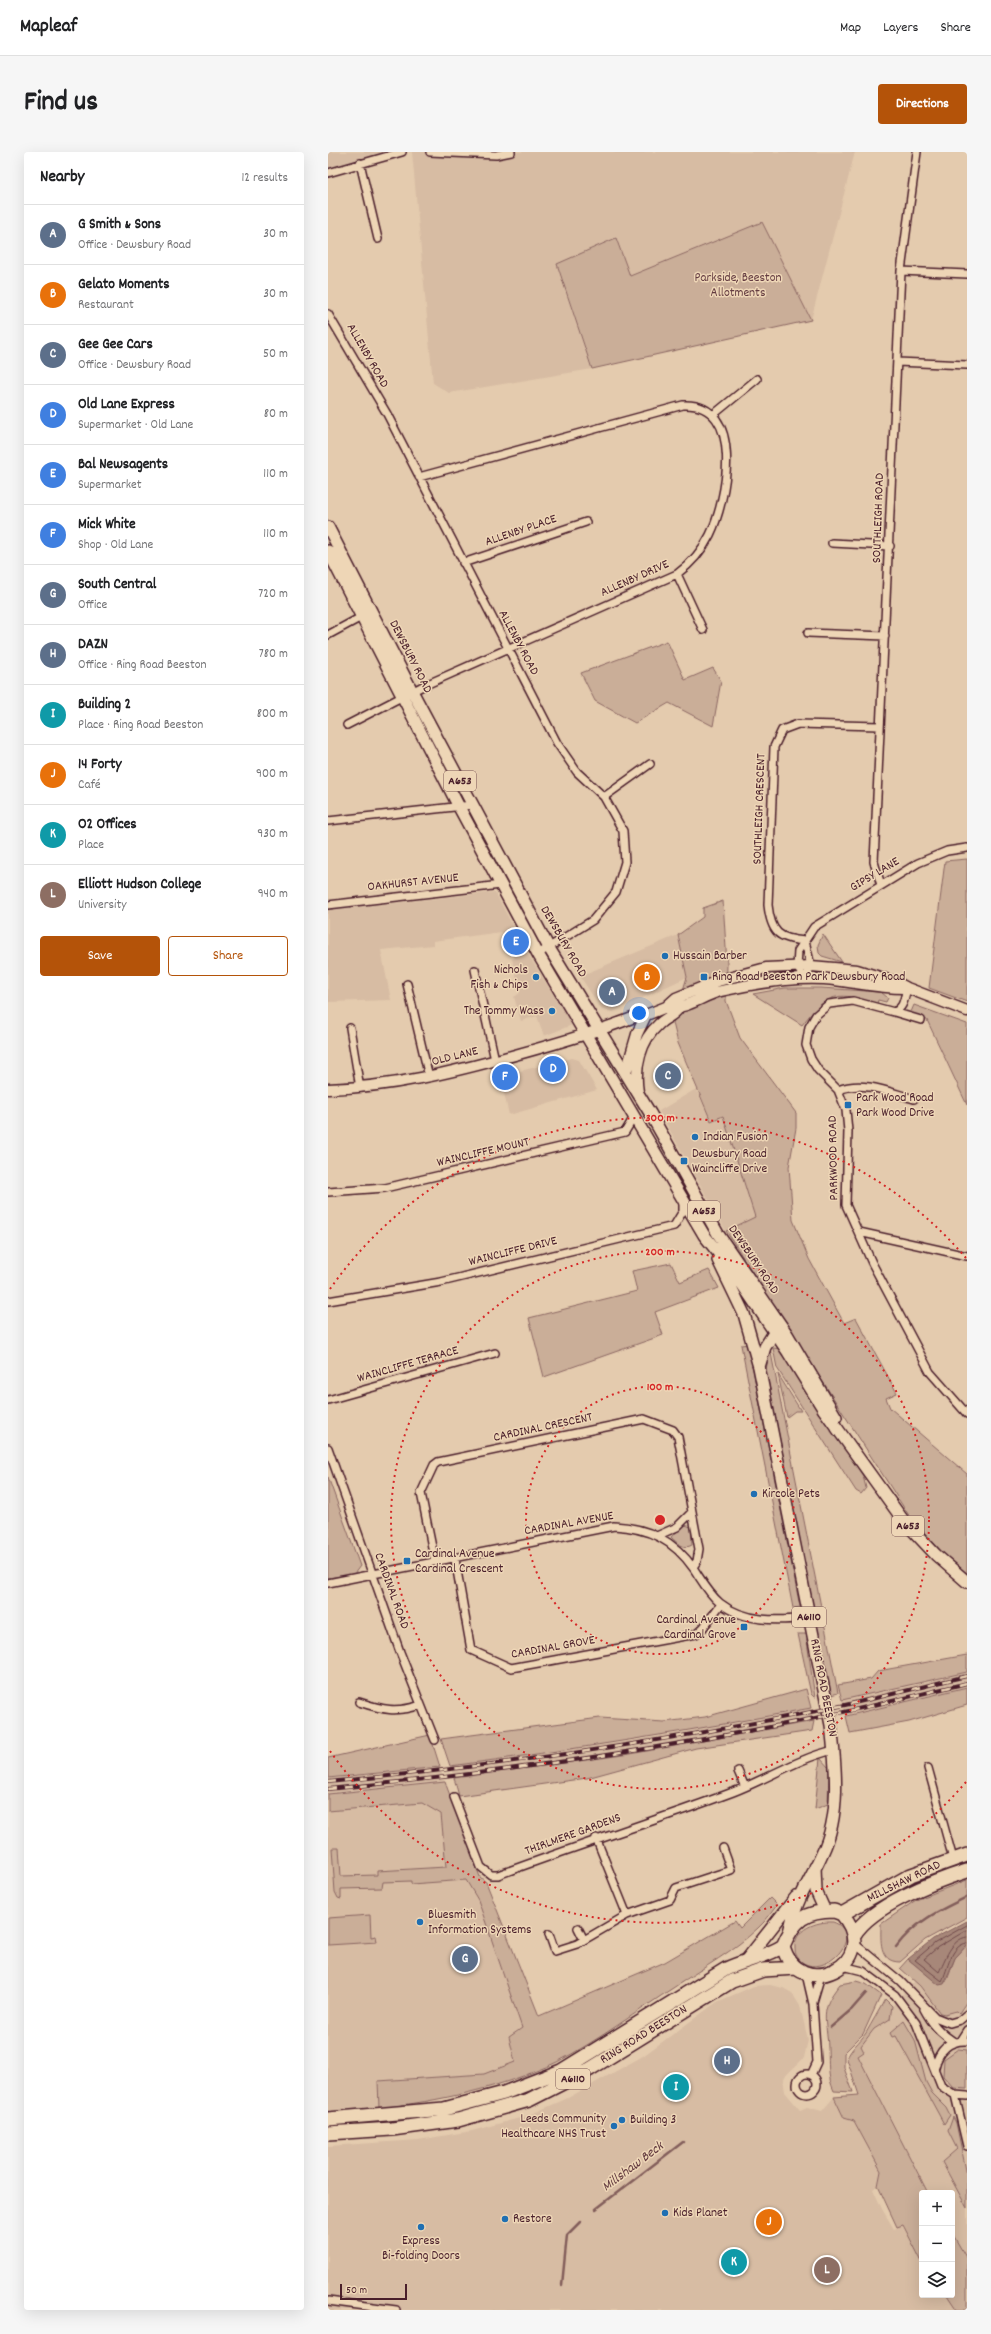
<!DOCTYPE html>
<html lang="en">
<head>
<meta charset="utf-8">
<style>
	:root { --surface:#fff; --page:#f6f6f6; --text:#202124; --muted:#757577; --line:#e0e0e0; --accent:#b45309 }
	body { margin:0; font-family:Dekko,sans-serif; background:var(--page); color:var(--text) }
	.controls { position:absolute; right:12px; bottom:12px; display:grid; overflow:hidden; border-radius:4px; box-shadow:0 4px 16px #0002 }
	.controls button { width:36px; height:36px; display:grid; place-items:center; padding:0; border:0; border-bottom:1px solid var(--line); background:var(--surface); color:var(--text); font:20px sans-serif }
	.scale { position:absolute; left:12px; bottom:10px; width:67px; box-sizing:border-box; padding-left:4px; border:2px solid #4a1f2b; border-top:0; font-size:11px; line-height:14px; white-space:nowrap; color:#4a1f2b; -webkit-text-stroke:3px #eed6b6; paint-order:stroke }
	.you { position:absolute; left:311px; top:861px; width:14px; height:14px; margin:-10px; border:3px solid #fff; border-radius:50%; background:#1a73e8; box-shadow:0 0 0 6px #1a73e833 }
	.badge { display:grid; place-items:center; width:26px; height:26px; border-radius:50%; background:var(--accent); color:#fff; font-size:13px; font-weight:700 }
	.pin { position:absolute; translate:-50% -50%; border:2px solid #fff; box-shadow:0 1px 4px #0006 }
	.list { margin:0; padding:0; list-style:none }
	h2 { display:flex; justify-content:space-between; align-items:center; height:52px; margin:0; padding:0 16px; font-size:17px }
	h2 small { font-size:13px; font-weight:400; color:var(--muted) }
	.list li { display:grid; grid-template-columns:26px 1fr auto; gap:12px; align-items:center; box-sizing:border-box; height:60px; padding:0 16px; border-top:1px solid var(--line) }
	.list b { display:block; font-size:15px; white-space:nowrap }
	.list p { margin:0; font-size:13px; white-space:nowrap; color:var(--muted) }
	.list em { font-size:13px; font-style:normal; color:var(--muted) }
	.actions { display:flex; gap:8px; padding:12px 16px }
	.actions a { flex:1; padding:9px 0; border:1px solid var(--accent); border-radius:4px; text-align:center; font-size:14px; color:var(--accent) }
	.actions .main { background:var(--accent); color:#fff }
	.icon { flex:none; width:22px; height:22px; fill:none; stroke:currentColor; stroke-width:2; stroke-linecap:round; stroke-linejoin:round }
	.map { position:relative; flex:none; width:639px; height:2158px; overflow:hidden; border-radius:4px }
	header { display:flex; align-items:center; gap:24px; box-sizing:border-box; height:56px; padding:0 20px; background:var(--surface); border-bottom:1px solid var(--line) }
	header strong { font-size:19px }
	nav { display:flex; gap:22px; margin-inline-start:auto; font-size:14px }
	.intro { display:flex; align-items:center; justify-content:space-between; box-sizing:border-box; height:96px; padding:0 24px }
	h1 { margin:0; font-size:28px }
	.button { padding:10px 18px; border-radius:4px; background:var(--accent); color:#fff; font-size:14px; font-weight:700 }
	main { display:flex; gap:24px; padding:0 24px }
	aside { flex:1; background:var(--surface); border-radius:4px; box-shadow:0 4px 16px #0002 }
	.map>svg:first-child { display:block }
</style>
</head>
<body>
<header>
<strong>Mapleaf</strong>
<nav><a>Map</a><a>Layers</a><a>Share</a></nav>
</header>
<div class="intro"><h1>Find us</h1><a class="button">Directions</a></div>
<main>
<aside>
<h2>Nearby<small>12 results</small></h2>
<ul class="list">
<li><span class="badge" style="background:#5c6f8a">A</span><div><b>G Smith &amp; Sons</b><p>Office · Dewsbury Road</p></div><em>30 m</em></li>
<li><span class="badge" style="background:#e8710a">B</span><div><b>Gelato Moments</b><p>Restaurant</p></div><em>30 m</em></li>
<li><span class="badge" style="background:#5c6f8a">C</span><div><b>Gee Gee Cars</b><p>Office · Dewsbury Road</p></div><em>50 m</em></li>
<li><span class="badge" style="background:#3f7fe0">D</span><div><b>Old Lane Express</b><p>Supermarket · Old Lane</p></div><em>80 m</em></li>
<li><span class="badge" style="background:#3f7fe0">E</span><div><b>Bal Newsagents</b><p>Supermarket</p></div><em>110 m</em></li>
<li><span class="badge" style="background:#3f7fe0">F</span><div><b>Mick White</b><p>Shop · Old Lane</p></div><em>110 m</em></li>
<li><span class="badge" style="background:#5c6f8a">G</span><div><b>South Central</b><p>Office</p></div><em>720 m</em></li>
<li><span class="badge" style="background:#5c6f8a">H</span><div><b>DAZN</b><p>Office · Ring Road Beeston</p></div><em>780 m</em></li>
<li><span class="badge" style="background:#0f9aa8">I</span><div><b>Building 2</b><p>Place · Ring Road Beeston</p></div><em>800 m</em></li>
<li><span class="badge" style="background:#e8710a">J</span><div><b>14 Forty</b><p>Café</p></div><em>900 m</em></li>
<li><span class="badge" style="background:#0f9aa8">K</span><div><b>O2 Offices</b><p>Place</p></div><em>930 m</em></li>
<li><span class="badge" style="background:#8d6e63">L</span><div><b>Elliott Hudson College</b><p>University</p></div><em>940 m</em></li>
</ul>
<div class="actions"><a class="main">Save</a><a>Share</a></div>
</aside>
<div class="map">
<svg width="639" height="2158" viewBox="0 0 639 2158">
	<rect width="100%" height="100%" fill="#e4cbae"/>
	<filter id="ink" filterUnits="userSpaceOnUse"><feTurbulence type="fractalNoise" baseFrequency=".025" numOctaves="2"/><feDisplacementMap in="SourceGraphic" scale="8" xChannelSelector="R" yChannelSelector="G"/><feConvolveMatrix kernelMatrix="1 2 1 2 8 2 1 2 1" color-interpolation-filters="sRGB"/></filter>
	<g filter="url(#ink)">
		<path fill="#d7bca3" d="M0,0H74L0,21Z
			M84,0H527L483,168L434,70L302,124L288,86L229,113L264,217L121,241L105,231Z
			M167,740L198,799L244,873L216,884L209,864L193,869L186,845L192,841L184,807L187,806L174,780L105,789V793L53,798L63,848L0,850V758Z
			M350,783L359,825L285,860L274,858L252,824Z
			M244,906L251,908L269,938L181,963L172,924Z
			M368,937L383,969L395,964L428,1066L398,1079L331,959Z
			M639,1520V1535L518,1564L514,1548Z
			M483,1556L486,1569L302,1602L126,1626L122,1614L326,1585Z
			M112,1615L117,1630L0,1642V1626Z
			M94,1651L113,1662L120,1729L138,1728L150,1748L194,1876L181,1885L187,1910L156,1922L50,1929L51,1956L0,1959V1659Z
			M587,1829L612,1861H625L635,1858L639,1849V2107L624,2081V2041H600L530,1904L536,1900L533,1894L546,1877L562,1867L564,1854Z
			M442,1833L455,1836L464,1841L472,1854L480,1888L476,1906L455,1926L457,1940L472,1958L479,1955L494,1959L506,1945L516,1966L526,1969L553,2019L550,2034L545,2037L554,2057L566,2077L574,2073L594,2110V2143H619L629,2158H0V1994L90,1988L144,1979L199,1964L240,1946L315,1904L389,1850L426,1834Z"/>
		<path fill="#caae98" stroke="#8a6662" d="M434,70L483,168L264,217L229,112L288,86L302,124Z
			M339,489L357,528L385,516L393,529L385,574L341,551L307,571L267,549L253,521Z
			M639,707V850L601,836L617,709Z
			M395,749L399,812L398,849L412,886L468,961V976L461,1015L465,1068L481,1107L516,1171L528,1166L569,1241L558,1246L562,1256L639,1322V1421L614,1400L580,1362L398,1079L427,1065L395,964L383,969L350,891L345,871L359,825L350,783L375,765V756Z
			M495,782L514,810L494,804L491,801L490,793Z
			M457,836H493L553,840L560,846L558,850L550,848L549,852C511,839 499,840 474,873L425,842Z
			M586,853L639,872V953L599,868L586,864L583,860Z
			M343,1111L352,1130L381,1118L391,1136L327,1160L335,1183L216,1225L201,1166L309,1139L304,1119Z
			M420,1192L472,1455L465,1456L413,1193Z
			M442,1196L510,1541L503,1543L438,1218Z
			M445,1196L453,1197L535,1324L538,1336L533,1342L528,1339L449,1216Z
			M450,1222L473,1259H467L459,1265Z
			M0,1325L32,1414L26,1422L0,1426Z
			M357,1373L363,1375L364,1393C356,1398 349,1391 343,1385Z
			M470,1482H478L487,1546L483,1542Z
			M639,1503V1520L514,1548L510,1533L543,1527L550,1519Z
			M639,1535V1553L581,1570L522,1581L518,1564Z
			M478,1537L483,1556C363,1579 243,1598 122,1614L113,1587L272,1566L336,1570L377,1565Z
			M486,1569L484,1579L368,1596L259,1626L131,1644L126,1626L302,1602Z
			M102,1583L112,1615L0,1626V1606Z
			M492,1606L501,1616L500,1652L487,1657Z
			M117,1630L152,1725L158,1730L211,1864L337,1810L407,1769L412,1776L442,1746L449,1753C443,1761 437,1770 430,1776C406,1799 376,1815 348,1834C311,1858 268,1890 229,1910C173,1936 112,1949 51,1956L50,1929L156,1922L187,1910L181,1885L194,1876L150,1748L138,1728L83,1732V1729L55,1730L54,1736L13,1737V1747L10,1746L7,1740L4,1696H11L13,1724L49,1723V1719L118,1715L113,1662L94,1651L0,1659V1642Z
			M639,1728V1765L597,1788L572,1810C550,1810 553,1787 553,1772L588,1748Z
			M42,1763L43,1785L48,1784L49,1790L0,1793V1766Z
			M505,1770C539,1782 498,1827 474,1810C470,1807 467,1802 467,1797C465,1777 489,1769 505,1770Z
			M639,1793V1849L631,1861L629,1859L617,1862L612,1861L592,1834L572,1816L580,1807L599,1822L618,1830L627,1806Z
			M528,1829L538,1832L553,1843L535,1882L516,1901V1916L525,1940L506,1939C499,1924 501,1912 500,1896C499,1866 490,1859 512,1832Z
			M557,1847L564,1854L562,1867L546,1877L533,1894L536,1900L530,1904L600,2041H594V2110L575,2073L569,2075L550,2034L553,2019L526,1969L516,1966L506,1945L531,1943L519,1907C522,1897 532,1890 538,1881C544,1870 551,1859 557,1847Z
			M576,1869L587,1888L598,1930L604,1941L618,1955L622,1963L616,1972L568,1884L564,1885L562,1881Z
			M630,1897L639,1898V1937L626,1936L615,1924L616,1907Z
			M625,1965L628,1971L639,2023V2056L614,2010L629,1997L620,1979Z
			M624,2081L639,2107V2158H629L619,2143H624Z"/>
		<path fill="#a78779" stroke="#825d5a" d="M639,1769V1793L627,1806L616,1832L611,1833L580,1807L605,1787Z"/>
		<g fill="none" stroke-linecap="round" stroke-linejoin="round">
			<path stroke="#6f494a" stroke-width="1" d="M639,1773L607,1791L587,1808L614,1829C620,1818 622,1793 639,1791
				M639,1778L610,1795L596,1807L611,1820C617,1808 623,1787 639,1785"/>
			<path stroke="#825d5a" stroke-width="2.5" d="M568,1795C586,1770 612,1758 639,1745
				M503,1875L524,1857L538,1841
				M268,2057L355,1990
				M234,2133L239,2083L252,2070"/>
			<g stroke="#4a1f2b" stroke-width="10">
				<path id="street" d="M102,0L168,3L183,0
					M32,11L50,87
					M0,21L74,0
					M573,119L639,122
					M0,162L59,262L229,591L249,620L276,645L295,679L297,710L288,740L265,768L210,802
					M569,210L639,213
					M385,263L429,227
					M504,391L562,394
					M135,411L258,370
					M349,422L375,478
					M480,481L557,484
					M0,483L37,463
					M19,573L93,535L349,422C364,411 374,399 382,383C399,348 418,250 355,253L91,325
					M276,645L322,612
					M0,669L144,653
					M553,733L546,710L573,119L589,0
					M0,753L173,733
					M477,789C451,787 443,781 440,753L446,595L454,578L470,572L552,574
					M147,818L167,908
					M477,827L469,815L470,799L486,775L590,711L619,699L639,696
					M477,827L483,814L477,789
					M79,832L101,925
					M579,836C576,847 576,856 566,860L525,849L501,852L488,863L481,875L478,893L483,907L490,918L510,938L518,958L520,979L518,1053L544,1111L602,1220L639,1262
					M566,860L593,868
					M22,876L32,936
					M510,938C535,928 561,940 586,947
					M0,1040L57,1036L297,980L306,965
					M531,1080L639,1104
					M0,1149L113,1130L346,1074L355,1059V1051
					M0,1248L167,1201
					M0,1296L72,1500L107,1588
					M331,1383L349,1375L364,1360
					M127,1407L143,1498L183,1516L368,1482L375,1476L393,1452
					M107,1410L93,1341L106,1313L110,1310L316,1267L345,1278L350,1285L371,1397L369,1409L365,1415
					M0,1431L286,1374C321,1376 346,1388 366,1417C374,1429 381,1442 392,1451C417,1471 451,1469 481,1466
					M31,1550C55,1558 68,1561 93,1553
					M600,1616L625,1707
					M410,1619L417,1635
					M126,1645L153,1715L163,1723H170C248,1694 327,1669 405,1640C439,1627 471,1606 506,1598
					M268,1686L299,1763
					M250,1776L256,1788
					M221,1782L227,1799L249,1792L299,1763L342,1748L348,1736L403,1718L395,1696
					M527,1792L572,1829L607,1865L622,1871L632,1868L639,1862
					M512,1817L519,1815L535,1819L567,1843L588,1871L613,1934L627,1943L639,1944
					M478,1822L485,1852L489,1910L483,1923
					M485,1850L493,1823
					M596,1857C604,1872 611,1880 626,1890
					M632,1889L639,1878
					M607,1915C611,1898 621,1888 639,1889
					M469 1932a10 10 0 1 1 20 0a10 10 0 1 1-20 0Z
					M627,1943L639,1994
					M0,2149L68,2158"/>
			</g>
			<g stroke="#4a1f2b" stroke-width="13">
				<path id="secondary" d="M338,855C359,858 373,844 393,839C427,831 462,825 496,827C524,829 551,837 579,836
					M298,920L309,882L318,863
					M0,937C65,935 125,920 187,903C231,891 273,879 314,862L318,863L338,855L348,846L390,829L438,816L483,814L529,818L568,830L579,836L639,859
					M310,940C306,916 312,889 331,872C337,866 345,864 350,857"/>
			</g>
			<g stroke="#4a1f2b" stroke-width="14">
				<path id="primary" d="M0,375L84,539L221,796L322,961L390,1082L459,1182L508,1265
					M0,399L131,655L210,802L376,1083L405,1119L460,1200L496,1258L575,1368L608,1403L639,1430
					M390,1108L416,1162L431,1215L503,1573C508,1615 513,1663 494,1702C481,1731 468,1747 461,1780
					M431,1215L437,1195L449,1176
					M487,1715L488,1739L497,1759
					M419,1807L468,1745"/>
			</g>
			<g stroke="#4a1f2b" stroke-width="16">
				<path id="highway" d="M506,1759L514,1762C557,1812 470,1852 455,1794C466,1768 477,1759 506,1759Z
					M514,1762L583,1723L639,1703
					M526,1783C543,1754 607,1729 639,1719
					M0,1967L116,1957L176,1941L233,1919L398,1817C417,1808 438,1805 455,1794
					M0,1981L64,1977L130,1968L201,1948L262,1917L404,1829L435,1818L468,1816"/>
			</g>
			<use href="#street" stroke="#eed6b6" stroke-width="7"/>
			<use href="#secondary" stroke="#eed6b6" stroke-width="10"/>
			<use href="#primary" stroke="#eed6b6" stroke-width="11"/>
			<use href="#highway" stroke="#eed6b6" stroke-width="13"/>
			<g stroke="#4a1f2b" stroke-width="4">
				<path id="rail" d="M0,1630C162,1615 323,1592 483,1560C536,1550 587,1536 639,1524
					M0,1637C163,1622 326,1599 487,1566C538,1556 588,1543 639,1531"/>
			</g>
			<use href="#rail" stroke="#eed6b6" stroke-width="2.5" stroke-dasharray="8" stroke-linecap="butt"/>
		</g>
	</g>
	<g fill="none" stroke="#d62828" stroke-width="2" stroke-dasharray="2 4">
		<circle cx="332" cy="1368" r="134"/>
		<circle cx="332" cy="1368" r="269"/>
		<path d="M638 1630A403 403 0 0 1 2 1599M2 1137A403 403 0 0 1 638 1106"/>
	</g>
	<g fill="#1f6fb2" stroke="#eed6b6" stroke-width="1.5">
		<circle cx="337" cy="804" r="4"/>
		<circle cx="208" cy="825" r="4"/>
		<rect x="372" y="821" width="8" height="8" rx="2"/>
		<circle cx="224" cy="859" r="4"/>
		<rect x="516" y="949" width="8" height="8" rx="2"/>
		<circle cx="367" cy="985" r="4"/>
		<rect x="352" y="1005" width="8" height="8" rx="2"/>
		<circle cx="426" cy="1342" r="4"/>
		<rect x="75" y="1405" width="8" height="8" rx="2"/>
		<rect x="412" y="1471" width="8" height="8" rx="2"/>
		<circle cx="92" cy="1770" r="4"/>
		<circle cx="294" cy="1968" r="4"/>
		<circle cx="286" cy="1974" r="4"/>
		<circle cx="337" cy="2061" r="4"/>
		<circle cx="177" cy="2067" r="4"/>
		<circle cx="93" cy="2075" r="4"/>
	</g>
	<g text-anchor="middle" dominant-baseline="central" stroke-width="3" stroke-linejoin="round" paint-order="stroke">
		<g fill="#eed6b6" stroke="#7b5655" stroke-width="1">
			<rect x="116" y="619" width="32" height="20" rx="3"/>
			<rect x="360" y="1049" width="32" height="20" rx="3"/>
			<rect x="564" y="1364" width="32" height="20" rx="3"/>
			<rect x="464" y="1455" width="34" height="20" rx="3"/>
			<rect x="228" y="1917" width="34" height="20" rx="3"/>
		</g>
		<g font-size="12" font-weight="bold" fill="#4a1f2b">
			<text x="132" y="629">A653</text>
			<text x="376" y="1059">A653</text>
			<text x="580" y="1374">A653</text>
			<text x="481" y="1465">A6110</text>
			<text x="245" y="1927">A6110</text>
		</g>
		<g font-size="13" fill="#643c41" stroke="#eed6b6">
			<text x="410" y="126">Parkside, Beeston<tspan x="410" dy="15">Allotments</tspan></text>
		</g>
		<g font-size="13" fill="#4a1f2b" stroke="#eed6b6">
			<text transform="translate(39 204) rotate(60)">ALLENBY ROAD</text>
			<text transform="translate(551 366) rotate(-88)">SOUTHLEIGH ROAD</text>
			<text transform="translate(193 379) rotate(-19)">ALLENBY PLACE</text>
			<text transform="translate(307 427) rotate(-24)">ALLENBY DRIVE</text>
			<text transform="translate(190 491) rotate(62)">ALLENBY ROAD</text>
			<text transform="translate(82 505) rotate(63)">DEWSBURY ROAD</text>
			<text transform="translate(432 657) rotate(-88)">SOUTHLEIGH CRESCENT</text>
			<text transform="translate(547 723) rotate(-31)">GIPSY LANE</text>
			<text transform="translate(85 731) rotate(-6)">OAKHURST AVENUE</text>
			<text transform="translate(235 790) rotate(60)">DEWSBURY ROAD</text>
			<text transform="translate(127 905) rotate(-14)">OLD LANE</text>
			<text transform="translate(155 1001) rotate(-13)">WAINCLIFFE MOUNT</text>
			<text transform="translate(506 1006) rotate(-91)">PARKWOOD ROAD</text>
			<text transform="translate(185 1100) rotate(-14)">WAINCLIFFE DRIVE</text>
			<text transform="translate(425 1108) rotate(56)">DEWSBURY ROAD</text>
			<text transform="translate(80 1213) rotate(-16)">WAINCLIFFE TERRACE</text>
			<text transform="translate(215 1276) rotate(-12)">CARDINAL CRESCENT</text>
			<text transform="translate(241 1372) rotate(-10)">CARDINAL AVENUE</text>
			<text transform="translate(63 1439) rotate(70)">CARDINAL ROAD</text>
			<text transform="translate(225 1496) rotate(-10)">CARDINAL GROVE</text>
			<text transform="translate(495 1536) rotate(79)">RING ROAD BEESTON</text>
			<text transform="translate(245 1683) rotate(-20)">THIRLMERE GARDENS</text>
			<text transform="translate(576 1730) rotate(-26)">MILLSHAW ROAD</text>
			<text transform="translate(316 1883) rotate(-32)">RING ROAD BEESTON</text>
		</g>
		<g font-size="13" fill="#4a1f2b" stroke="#eed6b6" text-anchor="start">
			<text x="345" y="804">Hussain Barber</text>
			<text x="200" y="818" text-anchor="end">Nichols<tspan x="200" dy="15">Fish &amp; Chips</tspan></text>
			<text x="384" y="825">Ring Road Beeston Park Dewsbury Road</text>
			<text x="216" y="859" text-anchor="end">The Tommy Wass</text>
			<text x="528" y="946">Park Wood Road<tspan x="528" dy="15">Park Wood Drive</tspan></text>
			<text x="375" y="985">Indian Fusion</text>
			<text x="364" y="1002">Dewsbury Road<tspan x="364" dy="15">Waincliffe Drive</tspan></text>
			<text x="434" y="1342">Kircole Pets</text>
			<text x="87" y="1402">Cardinal Avenue<tspan x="87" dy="15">Cardinal Crescent</tspan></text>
			<text x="408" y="1468" text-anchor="end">Cardinal Avenue<tspan x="408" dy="15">Cardinal Grove</tspan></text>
			<text x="100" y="1763">Bluesmith<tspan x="100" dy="15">Information Systems</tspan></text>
			<text x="278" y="1967" text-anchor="end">Leeds Community<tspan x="278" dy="15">Healthcare NHS Trust</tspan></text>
			<text x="302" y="1968">Building 3</text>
			<text x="345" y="2061">Kids Planet</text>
			<text x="185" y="2067">Restore</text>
			<text x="93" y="2089" text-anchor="middle">Express<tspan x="93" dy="15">Bi-folding Doors</tspan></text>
		</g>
		<g font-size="14" font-style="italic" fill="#61393e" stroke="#eed6b6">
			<text transform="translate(305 2015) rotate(-37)">Millshaw Beck</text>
		</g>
	</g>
	<circle cx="332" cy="1368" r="6" fill="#d62828" stroke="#eed6b6" stroke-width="2"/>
	<g font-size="12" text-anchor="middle" font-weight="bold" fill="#d62828" stroke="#eed6b6" stroke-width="3" stroke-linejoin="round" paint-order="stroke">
		<text x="332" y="969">300 m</text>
		<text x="332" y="1103">200 m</text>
		<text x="332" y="1238">100 m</text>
	</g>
</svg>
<div class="controls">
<button>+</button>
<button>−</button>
<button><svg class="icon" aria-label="layers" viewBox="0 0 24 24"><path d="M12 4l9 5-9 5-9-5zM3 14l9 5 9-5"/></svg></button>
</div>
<div class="scale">50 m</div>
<div class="you"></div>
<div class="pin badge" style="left:284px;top:840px;background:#5c6f8a">A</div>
<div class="pin badge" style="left:319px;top:825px;background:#e8710a">B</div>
<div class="pin badge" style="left:340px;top:924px;background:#5c6f8a">C</div>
<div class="pin badge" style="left:225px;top:917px;background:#3f7fe0">D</div>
<div class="pin badge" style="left:188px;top:790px;background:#3f7fe0">E</div>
<div class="pin badge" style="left:177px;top:925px;background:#3f7fe0">F</div>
<div class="pin badge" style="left:137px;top:1807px;background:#5c6f8a">G</div>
<div class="pin badge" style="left:399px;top:1909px;background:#5c6f8a">H</div>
<div class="pin badge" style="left:348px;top:1935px;background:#0f9aa8">I</div>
<div class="pin badge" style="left:441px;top:2070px;background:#e8710a">J</div>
<div class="pin badge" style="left:406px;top:2110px;background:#0f9aa8">K</div>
<div class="pin badge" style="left:499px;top:2118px;background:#8d6e63">L</div>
</div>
</main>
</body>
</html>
